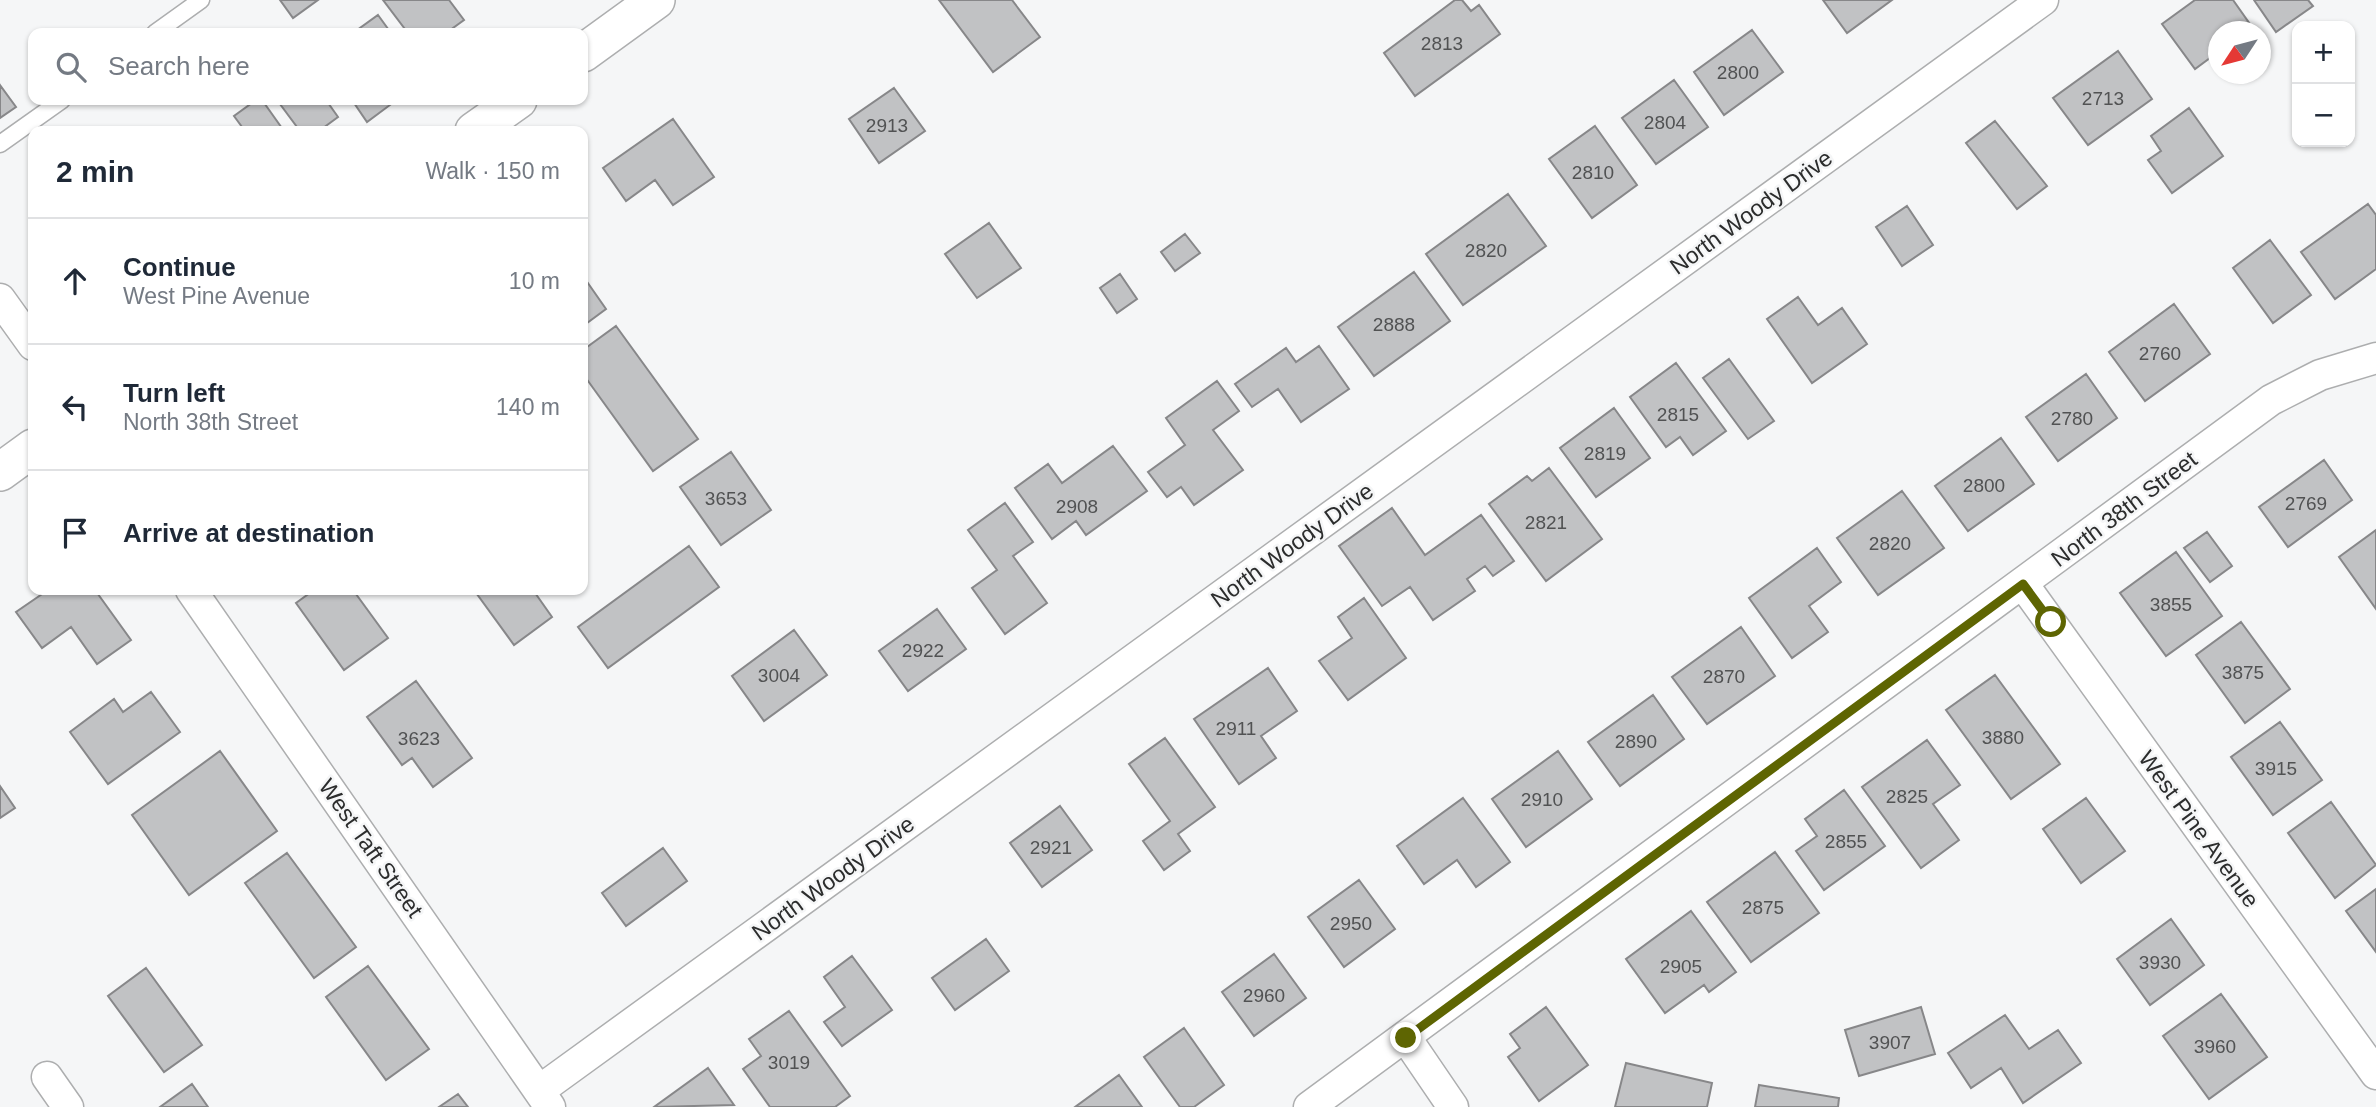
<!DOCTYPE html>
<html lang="en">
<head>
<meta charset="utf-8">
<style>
	:root { --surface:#fff; --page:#f2f2f3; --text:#1f2937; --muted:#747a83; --line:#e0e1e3 }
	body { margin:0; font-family:Helvetica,sans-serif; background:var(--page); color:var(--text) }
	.controls { position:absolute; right:21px; top:21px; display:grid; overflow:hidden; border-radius:14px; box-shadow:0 2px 5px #0004 }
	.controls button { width:63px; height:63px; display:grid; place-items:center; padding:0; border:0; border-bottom:2px solid var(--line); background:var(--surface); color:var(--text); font:35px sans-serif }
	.compass { position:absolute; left:2208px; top:21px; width:63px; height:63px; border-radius:50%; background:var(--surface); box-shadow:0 2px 5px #0004; rotate:234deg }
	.stop { position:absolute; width:21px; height:21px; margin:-16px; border:5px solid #5e6502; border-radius:50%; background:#fff }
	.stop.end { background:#5e6502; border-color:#fff; box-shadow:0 2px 7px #0008 }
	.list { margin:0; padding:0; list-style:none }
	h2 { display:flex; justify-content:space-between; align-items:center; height:91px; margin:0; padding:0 28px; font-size:30px }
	h2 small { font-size:23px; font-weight:400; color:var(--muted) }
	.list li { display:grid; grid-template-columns:46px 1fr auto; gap:21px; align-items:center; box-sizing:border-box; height:126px; padding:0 28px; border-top:2px solid var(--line) }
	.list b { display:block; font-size:26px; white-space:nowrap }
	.list p { margin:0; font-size:23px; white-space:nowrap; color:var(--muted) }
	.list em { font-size:23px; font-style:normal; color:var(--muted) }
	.icon { flex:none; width:38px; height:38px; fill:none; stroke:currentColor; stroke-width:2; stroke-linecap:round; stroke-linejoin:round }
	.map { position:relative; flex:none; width:2376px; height:1107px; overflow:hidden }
	.search { position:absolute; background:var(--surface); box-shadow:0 2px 5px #0004; left:28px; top:28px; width:560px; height:77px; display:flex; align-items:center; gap:18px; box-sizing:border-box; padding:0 24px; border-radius:14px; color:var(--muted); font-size:26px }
	.panel { position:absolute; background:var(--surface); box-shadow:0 2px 5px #0004; left:28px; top:126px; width:560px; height:469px; border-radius:14px }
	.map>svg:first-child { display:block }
</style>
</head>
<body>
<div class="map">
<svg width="2376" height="1107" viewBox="0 0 2376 1107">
	<rect width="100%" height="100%" fill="#f5f6f7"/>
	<path fill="#c1c2c4" stroke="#878789" stroke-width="2" d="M280,0H318L293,18Z
		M383,0H449L464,20L446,33H408Z
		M939,0H1012L1040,37L993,72Z
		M1455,0H1462L1471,11L1479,5L1500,34L1415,96L1384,53Z
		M1823,0H1892L1847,33Z
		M2195,0H2233L2252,27L2247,32H2218V52L2195,69L2162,24Z
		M2254,0H2308L2313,6L2276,32Z
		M378,15L391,33H353Z
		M1752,30L1783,72L1724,115L1694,72Z
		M2118,51L2152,99L2088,145L2053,98Z
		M1674,80L1708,127L1656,164L1622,118Z
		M0,85L16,107L0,118Z
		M894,88L925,131L879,163L849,119Z
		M256,100H262L284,131H245L234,116Z
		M277,100H326L338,117L319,131H300Z
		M352,100H392L394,102L367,122Z
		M2189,108L2223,156L2172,193L2148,160L2161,151L2151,136Z
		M673,119L714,177L673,205L655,180L626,201L603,168Z
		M1995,121L2047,186L2017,209L1966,143Z
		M1595,126L1637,185L1592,218L1549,159Z
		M1508,194L1546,246L1463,305L1426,254Z
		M2368,204L2376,215V269L2335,299L2301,252Z
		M1907,206L1933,245L1902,266L1876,227Z
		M989,223L1021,268L977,298L945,254Z
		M1185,234L1200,253L1175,271L1161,252Z
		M2270,240L2311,295L2273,323L2233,268Z
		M1414,272L1450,321L1374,376L1338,327Z
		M1120,274L1137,299L1117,313L1100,288Z
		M583,276L606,309L583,326Z
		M1798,297L1818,325L1842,308L1867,344L1812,383L1767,319Z
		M2174,304L2210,354L2145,401L2109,352Z
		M616,326L698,439L653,471L583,374V350Z
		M1319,346L1349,389L1301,422L1278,389L1252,407L1235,384L1286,348L1296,362Z
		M1729,359L1774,421L1748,439L1703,378Z
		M1676,363L1726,431L1693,455L1680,437L1666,447L1630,397Z
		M2086,374L2117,418L2058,461L2026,417Z
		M1217,381L1239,411L1213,430L1243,470L1194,505L1181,487L1167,497L1148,472L1185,445L1166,418Z
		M1614,408L1650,458L1596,497L1560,448Z
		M2001,438L2034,484L1968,531L1935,486Z
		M1113,446L1147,491L1086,535L1076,521L1052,539L1015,488L1048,464L1062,483Z
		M731,452L771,510L721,545L680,487Z
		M2324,460L2352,500L2288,547L2259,507Z
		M1549,468L1602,539L1546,581L1489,504L1527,476L1532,481Z
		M1902,491L1944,548L1878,595L1837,538Z
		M1005,503L1033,542L1013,556L1047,603L1005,634L972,588L997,570L968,530Z
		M1392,508L1425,555L1481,515L1514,561L1493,576L1485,566L1467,579L1475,591L1433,620L1410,587L1382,606L1339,546Z
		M2376,530V609L2339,557Z
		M2207,532L2232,566L2210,582L2184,548Z
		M689,546L719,587L608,668L578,627Z
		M1817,548L1841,582L1809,606L1828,632L1792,658L1749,598Z
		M2176,552L2222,616L2166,656L2120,593Z
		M48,590H95L131,640L97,664L71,627L42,648L16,612Z
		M314,590H353L388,638L344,670L296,603Z
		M474,590H533L552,617L514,645Z
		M1364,598L1406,658L1348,700L1319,661L1352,638L1338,617Z
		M937,609L966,649L908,691L879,651Z
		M2241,622L2290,689L2245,723L2196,655Z
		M1741,627L1775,676L1707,724L1672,677Z
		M794,630L827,675L764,721L732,676Z
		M1268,668L1297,711L1261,736L1276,758L1239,784L1194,719Z
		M1995,675L2060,764L2011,799L1946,710Z
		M416,681L472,758L433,787L412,758L402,765L367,717Z
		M151,692L180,732L108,784L70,732L114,699L123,712Z
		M1653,695L1684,739L1620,786L1588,742Z
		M2280,722L2322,780L2273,815L2231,757Z
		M1165,738L1215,807L1178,834L1190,851L1164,870L1143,841L1170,821L1129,764Z
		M1927,740L1960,785L1933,804L1959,840L1921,868L1862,787Z
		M220,751L277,831L189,895L132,815Z
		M1558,751L1592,799L1526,847L1492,799Z
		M0,786L15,808L0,818Z
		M1844,790L1885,846L1824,890L1796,851L1817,836L1805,819Z
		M1463,798L1510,862L1476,887L1457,860L1424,884L1397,846Z
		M2086,798L2125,851L2081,883L2043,829Z
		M2331,802L2376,865L2335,898L2288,833Z
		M1060,806L1092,850L1042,887L1010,843Z
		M663,848L687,881L626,926L602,893Z
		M1775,852L1819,913L1751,962L1707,902Z
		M287,853L356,947L314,978L245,883Z
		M1359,880L1395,929L1344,967L1308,917Z
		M2376,889V952L2346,911Z
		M1691,911L1736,972L1709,992L1704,985L1665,1013L1626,959Z
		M2171,919L2204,965L2150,1005L2117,959Z
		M986,939L1009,971L955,1010L932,978Z
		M1274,954L1306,998L1254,1036L1222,992Z
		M852,956L892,1010L842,1046L824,1022L845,1007L824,977Z
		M368,966L429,1049L386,1080L326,997Z
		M146,968L202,1045L164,1072L108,996Z
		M2221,994L2267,1057L2209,1099L2163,1036Z
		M1546,1007L1588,1065L1539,1101L1508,1057L1520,1048L1510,1034Z
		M1921,1007L1935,1054L1859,1076L1845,1030Z
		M789,1011L850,1096L835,1107H770L743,1069L761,1056L749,1039Z
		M2005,1015L2029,1049L2058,1030L2081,1063L2023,1103L2001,1068L1971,1088L1948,1053Z
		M1184,1028L1224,1085L1194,1107H1180L1144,1057Z
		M1626,1063L1712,1083L1707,1107H1615Z
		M708,1068L734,1105L654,1107Z
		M1119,1075L1142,1107H1075Z
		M192,1084L208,1107H160Z
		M1759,1085L1839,1098L1838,1107H1755Z
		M458,1094L468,1107H439Z"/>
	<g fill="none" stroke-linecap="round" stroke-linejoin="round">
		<g stroke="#adaeaf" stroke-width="19">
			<path id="service" d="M155,33L201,0
				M0,144L62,100"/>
		</g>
		<g stroke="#adaeaf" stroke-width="33">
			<path id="minor" d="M0,299L33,345
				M2023,584L2376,1074
				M191,590L550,1107
				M1406,1038L1453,1107
				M47,1077L68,1107
				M540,1090L2043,0
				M1309,1107L2271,400L2320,375L2376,358"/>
		</g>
		<g stroke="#adaeaf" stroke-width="40">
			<path id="tertiary" d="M583,53L656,0
				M474,131L518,100
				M0,472L33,448"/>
		</g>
		<use href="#service" stroke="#fff" stroke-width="16"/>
		<use href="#minor" stroke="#fff" stroke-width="30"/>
		<use href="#tertiary" stroke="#fff" stroke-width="37"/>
	</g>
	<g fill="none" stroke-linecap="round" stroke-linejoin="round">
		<path stroke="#5e6502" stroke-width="9" d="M1406,1038L2023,584L2051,622"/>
	</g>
	<g text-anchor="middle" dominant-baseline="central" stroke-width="5" stroke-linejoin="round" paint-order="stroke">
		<g font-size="19" fill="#515253">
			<text x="1442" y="43">2813</text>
			<text x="1738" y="72">2800</text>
			<text x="2103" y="98">2713</text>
			<text x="1665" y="122">2804</text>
			<text x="887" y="125">2913</text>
			<text x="1593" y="172">2810</text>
			<text x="1486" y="250">2820</text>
			<text x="1394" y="324">2888</text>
			<text x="2160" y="353">2760</text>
			<text x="1678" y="414">2815</text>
			<text x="2072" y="418">2780</text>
			<text x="1605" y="453">2819</text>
			<text x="1984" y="485">2800</text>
			<text x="726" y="498">3653</text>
			<text x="2306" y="503">2769</text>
			<text x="1077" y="506">2908</text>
			<text x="1546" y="522">2821</text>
			<text x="1890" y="543">2820</text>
			<text x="2171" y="604">3855</text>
			<text x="923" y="650">2922</text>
			<text x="2243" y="672">3875</text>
			<text x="779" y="675">3004</text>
			<text x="1724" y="676">2870</text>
			<text x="1236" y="728">2911</text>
			<text x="2003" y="737">3880</text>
			<text x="419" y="738">3623</text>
			<text x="1636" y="741">2890</text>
			<text x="2276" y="768">3915</text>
			<text x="1907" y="796">2825</text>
			<text x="1542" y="799">2910</text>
			<text x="1846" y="841">2855</text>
			<text x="1051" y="847">2921</text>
			<text x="1763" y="907">2875</text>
			<text x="1351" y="923">2950</text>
			<text x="2160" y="962">3930</text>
			<text x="1681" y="966">2905</text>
			<text x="1264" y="995">2960</text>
			<text x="1890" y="1042">3907</text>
			<text x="2215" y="1046">3960</text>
			<text x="789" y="1062">3019</text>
		</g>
		<g font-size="23" fill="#2c2d2d" stroke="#f5f6f7">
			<text transform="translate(1751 212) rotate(-36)">North Woody Drive</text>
			<text transform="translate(2124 509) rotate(-37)">North 38th Street</text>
			<text transform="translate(1292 545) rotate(-36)">North Woody Drive</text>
			<text transform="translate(2199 829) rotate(54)">West Pine Avenue</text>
			<text transform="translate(371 848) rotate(55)">West Taft Street</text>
			<text transform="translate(833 878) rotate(-36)">North Woody Drive</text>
		</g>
	</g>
</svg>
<div class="controls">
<button>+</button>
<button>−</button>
</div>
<svg class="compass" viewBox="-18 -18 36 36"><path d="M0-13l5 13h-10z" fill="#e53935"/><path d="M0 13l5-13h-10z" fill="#747a83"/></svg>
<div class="stop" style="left:2051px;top:622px"></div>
<div class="stop end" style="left:1406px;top:1038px"></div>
<div class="search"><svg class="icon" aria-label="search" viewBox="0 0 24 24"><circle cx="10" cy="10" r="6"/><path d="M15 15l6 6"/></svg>Search here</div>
<section class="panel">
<h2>2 min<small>Walk · 150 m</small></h2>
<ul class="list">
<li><svg class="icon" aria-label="ahead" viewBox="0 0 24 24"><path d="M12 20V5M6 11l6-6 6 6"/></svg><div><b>Continue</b><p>West Pine Avenue</p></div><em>10 m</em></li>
<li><svg class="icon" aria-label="left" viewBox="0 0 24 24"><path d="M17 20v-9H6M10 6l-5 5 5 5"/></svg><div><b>Turn left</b><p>North 38th Street</p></div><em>140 m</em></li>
<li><svg class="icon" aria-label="arrive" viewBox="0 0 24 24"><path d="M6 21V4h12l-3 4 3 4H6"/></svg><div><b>Arrive at destination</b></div></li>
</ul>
</section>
</div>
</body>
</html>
